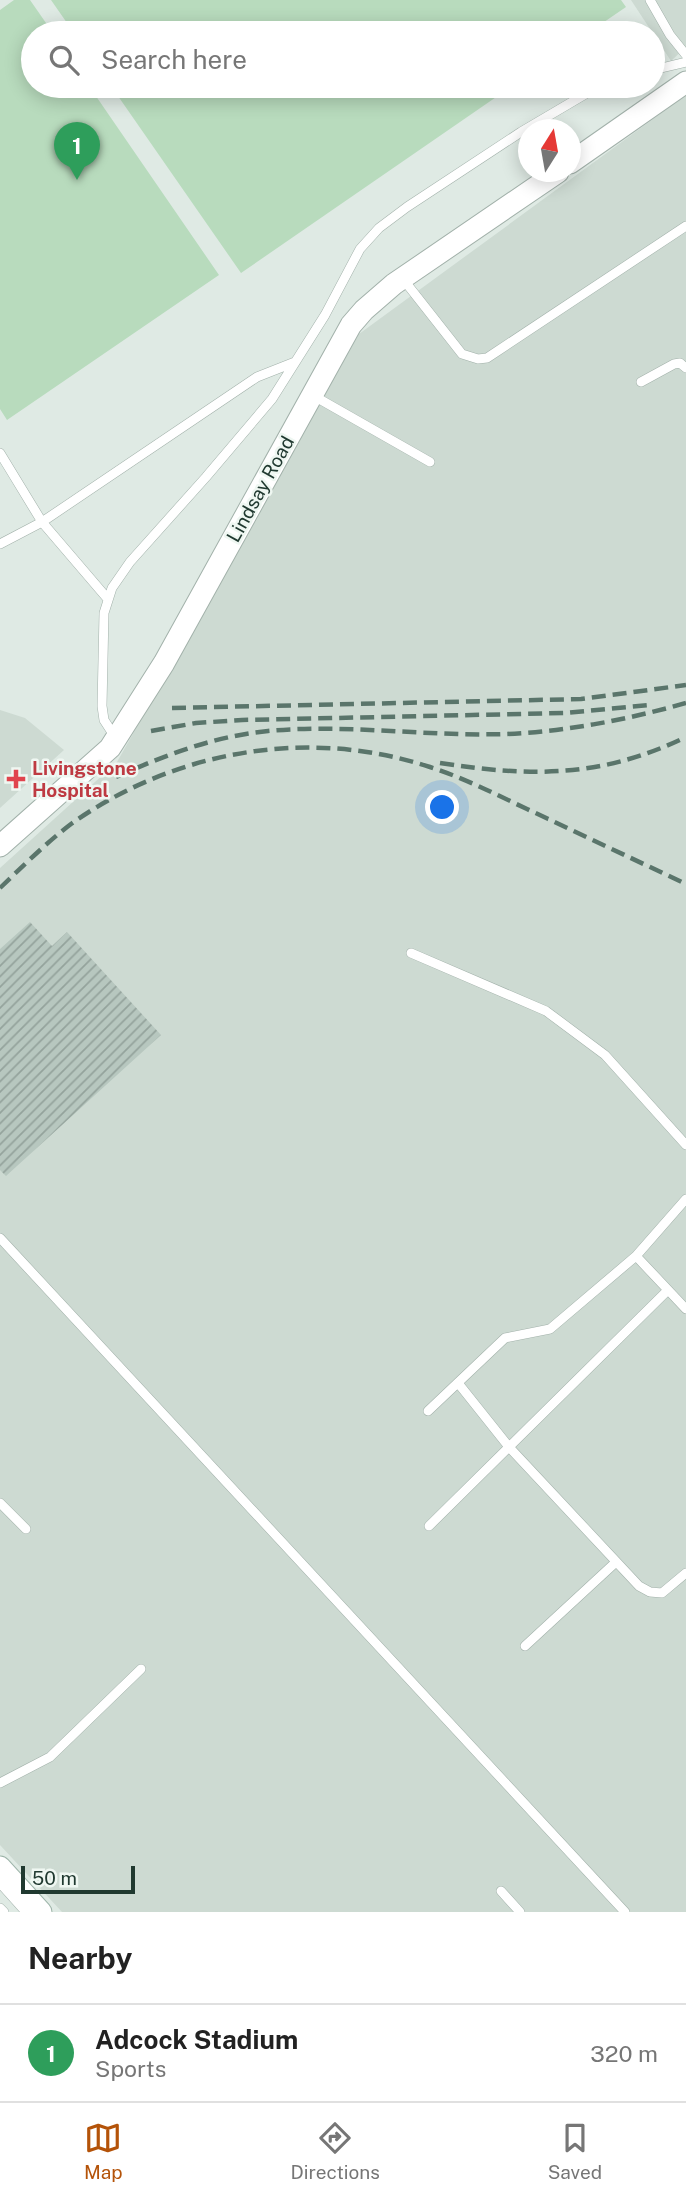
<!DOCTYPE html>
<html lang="en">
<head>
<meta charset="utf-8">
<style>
	:root { --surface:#fff; --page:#f6f6f6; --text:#222; --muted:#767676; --line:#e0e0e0; --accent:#b45309 }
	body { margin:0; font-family:"Public Sans",sans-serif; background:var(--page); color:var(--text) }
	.compass { position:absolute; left:518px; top:119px; width:63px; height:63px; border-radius:50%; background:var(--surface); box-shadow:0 4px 18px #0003; rotate:11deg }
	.scale { position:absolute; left:21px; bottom:18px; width:114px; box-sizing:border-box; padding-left:7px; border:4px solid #203930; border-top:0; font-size:19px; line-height:24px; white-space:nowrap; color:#203930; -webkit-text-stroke:5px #eff7f2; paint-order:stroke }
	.you { position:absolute; left:443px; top:808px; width:24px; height:24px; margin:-18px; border:5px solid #fff; border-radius:50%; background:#1a73e8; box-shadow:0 0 0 10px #1a73e833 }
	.badge { display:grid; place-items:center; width:46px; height:46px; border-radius:50%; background:var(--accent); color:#fff; font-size:23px; font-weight:700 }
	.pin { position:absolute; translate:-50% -58px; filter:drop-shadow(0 2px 4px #0008) }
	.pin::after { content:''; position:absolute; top:37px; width:24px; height:21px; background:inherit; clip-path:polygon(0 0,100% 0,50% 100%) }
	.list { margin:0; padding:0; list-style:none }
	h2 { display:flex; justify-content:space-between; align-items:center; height:91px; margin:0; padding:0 28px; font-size:30px }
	h2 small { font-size:23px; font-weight:400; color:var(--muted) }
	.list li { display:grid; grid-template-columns:46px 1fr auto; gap:21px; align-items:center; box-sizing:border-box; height:98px; padding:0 28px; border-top:2px solid var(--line) }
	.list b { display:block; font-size:26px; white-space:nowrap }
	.list p { margin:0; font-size:23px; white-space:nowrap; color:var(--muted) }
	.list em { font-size:23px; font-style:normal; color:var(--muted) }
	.icon { flex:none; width:38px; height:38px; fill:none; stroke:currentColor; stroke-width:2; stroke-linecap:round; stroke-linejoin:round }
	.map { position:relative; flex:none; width:686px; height:1912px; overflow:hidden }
	.search { position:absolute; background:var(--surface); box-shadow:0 4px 18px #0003; left:21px; right:21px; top:21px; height:77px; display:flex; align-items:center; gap:18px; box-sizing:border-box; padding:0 24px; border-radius:38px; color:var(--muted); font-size:26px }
	.sheet { height:189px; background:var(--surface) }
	nav { display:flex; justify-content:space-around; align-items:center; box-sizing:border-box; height:98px; border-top:2px solid var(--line); background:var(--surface); font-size:19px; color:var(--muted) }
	nav a { display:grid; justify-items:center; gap:4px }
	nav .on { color:var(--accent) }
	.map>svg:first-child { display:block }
</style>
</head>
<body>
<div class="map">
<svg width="686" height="1912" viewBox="0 0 686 1912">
	<defs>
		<pattern id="building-hatch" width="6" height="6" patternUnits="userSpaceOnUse" patternTransform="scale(1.75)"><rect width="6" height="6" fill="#b7c7bf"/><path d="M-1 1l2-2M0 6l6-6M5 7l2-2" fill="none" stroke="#94a39c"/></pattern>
	</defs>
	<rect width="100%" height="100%" fill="#dfeae4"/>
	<path fill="#cddad2" d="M631,0H686V47L671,61Z
		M686,95V1912H62L0,1845V868L117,762L359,334Z
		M0,710L25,718L64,750L0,808Z"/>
	<path fill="#b8dbbd" d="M14,0H30L53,33H33V86H89L219,275L7,420L0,409V10Z
		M51,0H621L626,7L588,33H74Z
		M111,86H512L241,273Z"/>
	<path fill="url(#building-hatch)" d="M30,922L52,946L67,932L161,1035L6,1176L0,1170V949Z"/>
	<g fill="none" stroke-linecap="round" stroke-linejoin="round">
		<g stroke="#a2b1aa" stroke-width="10">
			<path id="service" d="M650,0L670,35L686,55
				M653,70L686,62
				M403,279L462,354L478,359L487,358L686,226
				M641,382L674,364L680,363L686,368
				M314,396L430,462
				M0,453L42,522L0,544
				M107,598L42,522L257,377L295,362
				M115,737L104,720L102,706L104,613L112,588L130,562L206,477L272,399L325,315L360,249L379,228L407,207L521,132L599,86
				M411,953L546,1011L605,1055L686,1145
				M0,1238L625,1912
				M636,1256L686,1309
				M458,1383L509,1447L639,1586L650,1592L662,1593L686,1573
				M428,1411L505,1338L550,1329L636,1256L686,1199
				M0,1503L26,1529
				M429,1526L668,1290
				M525,1646L616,1562
				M0,1783L50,1757L141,1669
				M0,1883L26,1912
				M501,1891L520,1912
				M0,1908L4,1912"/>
		</g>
		<g stroke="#a2b1aa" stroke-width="23">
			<path id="tertiary" d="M570,163L686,82
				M0,846L110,748L164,663L351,325L364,310L394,284L558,172"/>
		</g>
		<g stroke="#9eb5aa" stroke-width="23">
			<path id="secondary" d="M0,1867L41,1912"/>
		</g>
		<use href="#service" stroke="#fff" stroke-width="9"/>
		<use href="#tertiary" stroke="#fff" stroke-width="21"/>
		<use href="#secondary" stroke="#fff" stroke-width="21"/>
		<path stroke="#5a756b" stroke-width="4.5" stroke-dasharray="14 7" stroke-linecap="butt" d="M172,708L581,699L686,685
			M151,731L196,723L242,720L564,713L650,705
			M440,763C531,777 601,778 686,737
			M116,777C165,755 215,736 268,731C353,723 439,739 524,733C579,729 633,718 686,703
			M0,888C23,866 46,843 71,824C175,750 309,727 430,767C464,778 495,794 527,809C580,834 633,859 686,884"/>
	</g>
	<path fill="#e0444e" stroke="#eff7f2" stroke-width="2.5" d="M12.5 768.5h7v7h7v7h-7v7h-7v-7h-7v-7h7z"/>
	<g text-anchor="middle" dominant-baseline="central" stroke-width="5" stroke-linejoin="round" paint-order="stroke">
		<g font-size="19" fill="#203930" stroke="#eff7f2">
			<text transform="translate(260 489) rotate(-61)">Lindsay Road</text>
		</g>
		<g font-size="19" font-weight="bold" fill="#be3a42" stroke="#eff7f2" text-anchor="start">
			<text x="32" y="768">Livingstone<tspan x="32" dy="22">Hospital</tspan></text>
		</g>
	</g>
</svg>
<svg class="compass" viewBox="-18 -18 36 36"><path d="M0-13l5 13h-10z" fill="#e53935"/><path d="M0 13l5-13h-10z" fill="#767676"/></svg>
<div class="scale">50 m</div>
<div class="you"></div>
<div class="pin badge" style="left:77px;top:180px;background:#2e9e5b">1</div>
<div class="search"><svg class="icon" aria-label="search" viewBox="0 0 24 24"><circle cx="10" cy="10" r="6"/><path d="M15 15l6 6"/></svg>Search here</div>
</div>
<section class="sheet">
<h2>Nearby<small></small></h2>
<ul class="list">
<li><span class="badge" style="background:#2e9e5b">1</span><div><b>Adcock Stadium</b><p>Sports</p></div><em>320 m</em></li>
</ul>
</section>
<nav>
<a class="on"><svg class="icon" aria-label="map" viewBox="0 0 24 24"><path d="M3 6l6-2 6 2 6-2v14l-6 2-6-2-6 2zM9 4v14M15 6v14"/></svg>Map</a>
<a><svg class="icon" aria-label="directions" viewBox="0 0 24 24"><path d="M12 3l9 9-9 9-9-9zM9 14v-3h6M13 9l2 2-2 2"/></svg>Directions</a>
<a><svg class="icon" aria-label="saved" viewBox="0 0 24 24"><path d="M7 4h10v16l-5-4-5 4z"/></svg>Saved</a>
</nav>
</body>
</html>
